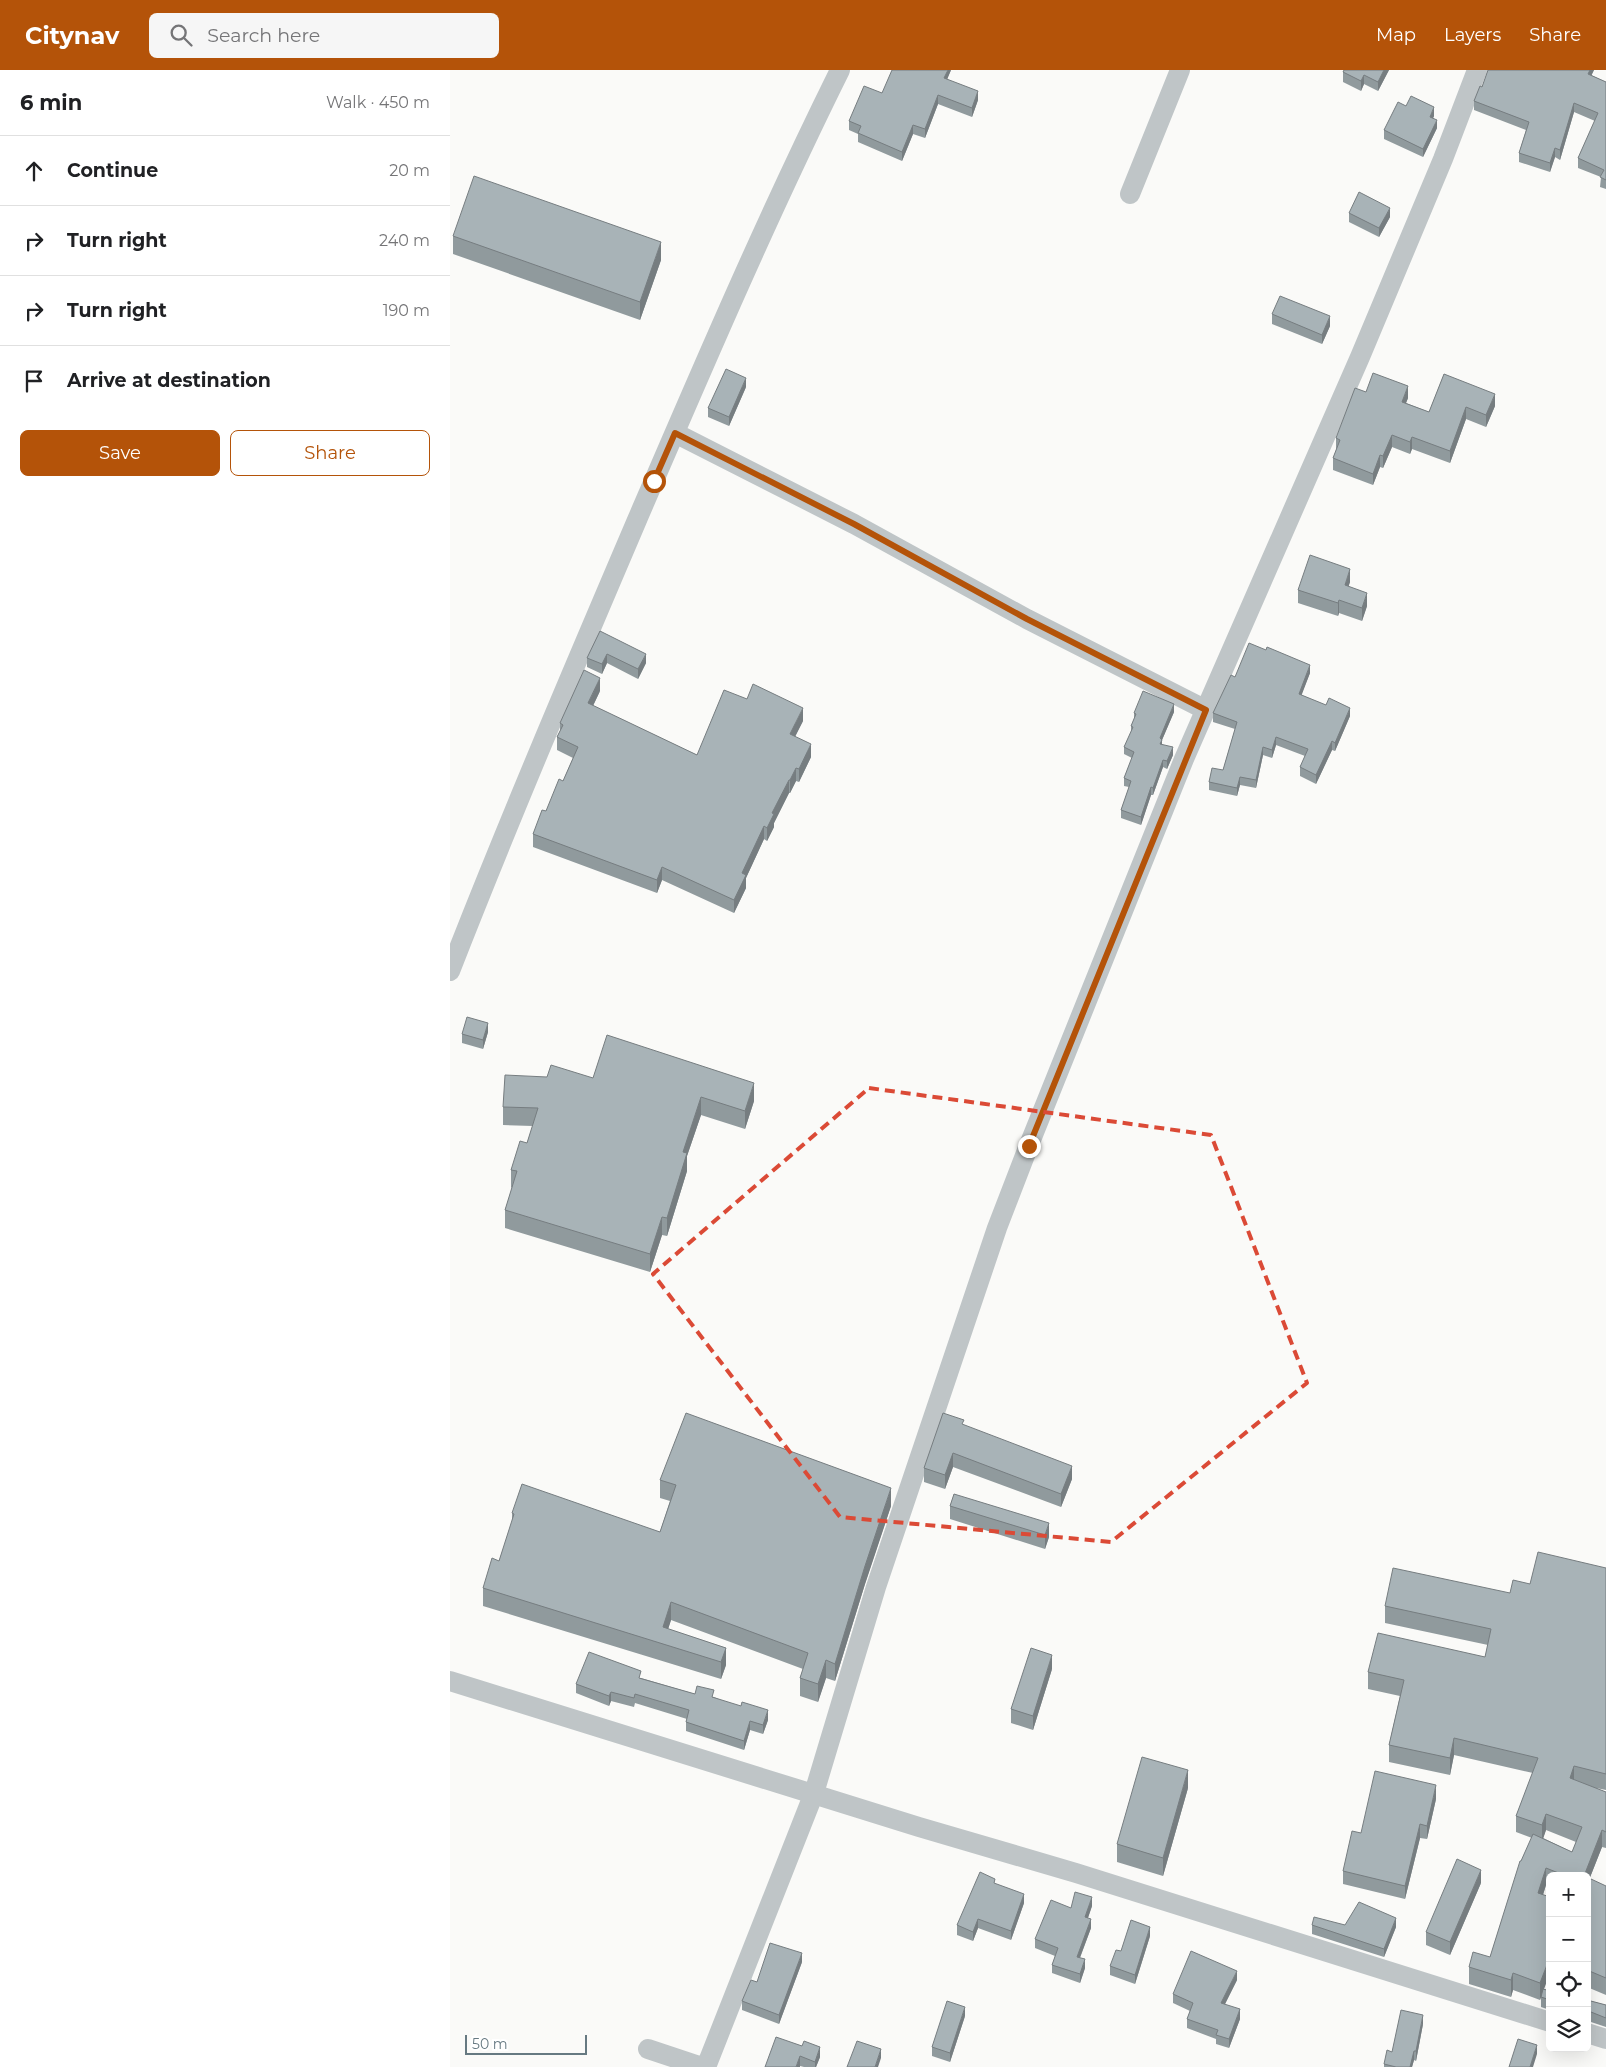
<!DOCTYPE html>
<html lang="en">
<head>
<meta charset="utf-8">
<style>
	:root { --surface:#fff; --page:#f6f6f6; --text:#202124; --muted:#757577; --line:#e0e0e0; --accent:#b45309 }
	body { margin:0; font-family:Montserrat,sans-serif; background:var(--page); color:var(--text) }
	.controls { position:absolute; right:15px; bottom:15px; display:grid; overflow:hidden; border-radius:8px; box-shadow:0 5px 20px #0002 }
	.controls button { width:45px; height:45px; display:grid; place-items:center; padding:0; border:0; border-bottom:1px solid var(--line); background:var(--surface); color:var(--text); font:25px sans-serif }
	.scale { position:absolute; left:15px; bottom:12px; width:122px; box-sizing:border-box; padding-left:5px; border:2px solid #667981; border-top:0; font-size:14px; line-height:18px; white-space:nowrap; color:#667981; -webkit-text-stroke:4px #fff; paint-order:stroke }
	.stop { position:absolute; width:15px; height:15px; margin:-11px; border:4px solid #b45309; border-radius:50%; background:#fff }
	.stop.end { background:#b45309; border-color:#fff; box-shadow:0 1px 5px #0008 }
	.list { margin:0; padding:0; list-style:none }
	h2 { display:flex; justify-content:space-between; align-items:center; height:65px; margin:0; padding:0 20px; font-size:21px }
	h2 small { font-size:16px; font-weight:400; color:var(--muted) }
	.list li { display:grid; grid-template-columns:32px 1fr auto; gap:15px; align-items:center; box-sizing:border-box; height:70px; padding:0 20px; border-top:1px solid var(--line) }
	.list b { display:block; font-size:19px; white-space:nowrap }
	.list em { font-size:16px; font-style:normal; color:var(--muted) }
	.actions { display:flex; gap:10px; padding:15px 20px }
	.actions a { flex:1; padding:11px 0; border:1px solid var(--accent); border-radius:8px; text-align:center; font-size:18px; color:var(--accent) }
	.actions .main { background:var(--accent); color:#fff }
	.icon { flex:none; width:28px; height:28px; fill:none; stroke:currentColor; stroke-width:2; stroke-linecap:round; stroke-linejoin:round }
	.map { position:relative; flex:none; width:1156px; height:1997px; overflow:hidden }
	header { display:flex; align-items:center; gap:30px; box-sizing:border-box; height:70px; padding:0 25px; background:var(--accent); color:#fff }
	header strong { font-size:24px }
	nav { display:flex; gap:28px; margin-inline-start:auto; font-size:18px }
	.search { width:350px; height:45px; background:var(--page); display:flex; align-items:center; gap:12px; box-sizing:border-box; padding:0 18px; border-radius:8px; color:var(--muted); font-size:19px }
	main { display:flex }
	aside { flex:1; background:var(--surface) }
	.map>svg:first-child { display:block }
</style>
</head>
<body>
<header>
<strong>Citynav</strong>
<div class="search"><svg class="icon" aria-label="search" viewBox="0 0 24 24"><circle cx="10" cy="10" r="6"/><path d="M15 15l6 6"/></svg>Search here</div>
<nav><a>Map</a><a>Layers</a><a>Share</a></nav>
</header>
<main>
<aside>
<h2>6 min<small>Walk · 450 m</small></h2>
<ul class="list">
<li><svg class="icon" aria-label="ahead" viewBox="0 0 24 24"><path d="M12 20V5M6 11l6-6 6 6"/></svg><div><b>Continue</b></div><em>20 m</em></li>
<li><svg class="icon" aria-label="right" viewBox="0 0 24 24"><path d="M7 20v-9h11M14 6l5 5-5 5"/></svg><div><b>Turn right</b></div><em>240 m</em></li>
<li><svg class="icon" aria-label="right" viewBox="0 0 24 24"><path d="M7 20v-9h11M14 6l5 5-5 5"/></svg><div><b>Turn right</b></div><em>190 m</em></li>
<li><svg class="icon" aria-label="arrive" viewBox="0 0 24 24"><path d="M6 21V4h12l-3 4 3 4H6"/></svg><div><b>Arrive at destination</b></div></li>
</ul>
<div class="actions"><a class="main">Save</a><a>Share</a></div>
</aside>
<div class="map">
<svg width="1156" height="1997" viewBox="0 0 1156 1997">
	<rect width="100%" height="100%" fill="#fafaf8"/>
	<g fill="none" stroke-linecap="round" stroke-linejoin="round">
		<path stroke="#bfc5c7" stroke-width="20" d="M680,124L730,0
			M225,363L404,454L577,549L756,640
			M0,901C59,750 123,600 187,450C252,299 317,147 390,0
			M0,1611L469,1757L626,1803L1100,1952
			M1137,1963L1156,1969
			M198,1979L252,1997
			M256,1997L364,1723L426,1517L547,1158L579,1075L734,689L910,287L993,89L1027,0"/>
	</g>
	<path fill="#909a9d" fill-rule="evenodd" d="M501,0L497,9L528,30L522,47L488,34L475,68L463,64L452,91L408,72V64L399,60V51L432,23Z
		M894,0H939L928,21L914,14L911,21L893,12V2Z
		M1038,0H1144L1141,5L1156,12V119L1150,117L1151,107L1128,98V88L1145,51L1124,42L1110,90L1105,87L1100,102L1069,92V83L1076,60L1024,40V31L1032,17Z
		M956,36L984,46L983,48L987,58L973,87L934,69V60Z
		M899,143L940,147L929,167L899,152Z
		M3,166L211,190L190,250L3,184Z
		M822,244L880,256L872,274L822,254Z
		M994,304L1045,336L1036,357L1016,349L1000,393L962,379L960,384L942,377L933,398L930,397L923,415L883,400V388L886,380V368L916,322L958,328L956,333L979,342Z
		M296,317L279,356L258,347V338Z
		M900,512L898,516L917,536L912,551L889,543L888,546L848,533V520Z
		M150,561L196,593L188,609L157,593L152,604L137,597V588Z
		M860,603L851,625L900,646L885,681L882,680L866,714L850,706V697L855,686L826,675L822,688L813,685L806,718L790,715L787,726L759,720V712L773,700L785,659L763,652V643L785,607Z
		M150,621L143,636L247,685L353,651L345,666L361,687L349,712L346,711L340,723H339L324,753V757L317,771L314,769L296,808V818L284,843L212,810L207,823L83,777V764L113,711L123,688L107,680V667L110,661V653Z
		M724,642L712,670V674L723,685L717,699L713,697L703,725H701L691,755L671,748V740L679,717L674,716V708L682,688L674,684V677L681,663V656L684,649V643Z
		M38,962L33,979L12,973V964Z
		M97,1007L143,1008L304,1031L295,1059L251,1045L237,1086V1101L217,1166L212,1165L200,1202L55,1158V1140L62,1118L61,1117V1100L77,1073L83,1056L53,1055V1037Z
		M514,1355L622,1409L611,1437L503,1397L495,1419L474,1412V1398Z
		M210,1410L441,1436L415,1514L385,1611L376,1608L368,1632L350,1626V1608L353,1599L221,1550L218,1559L276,1578V1595L271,1609L33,1536V1518L49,1491L62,1453V1443L210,1462L220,1431L210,1428Z
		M504,1424L599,1467L595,1479L500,1449V1436Z
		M1156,1498V1720L1146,1718L1156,1722V1778L1152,1777L1137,1815V1806H1100V1817L1096,1815L1093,1825L1094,1919L1100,1921V1940L1091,1937V1926L1090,1930L1063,1920L1061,1927L1019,1914V1897L1040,1887L1071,1791L1082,1768L1066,1762V1746L1083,1703L1004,1685L1000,1705L939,1692V1675L950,1626L918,1619V1602L1035,1587L1038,1575L935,1553V1536L1060,1523L1080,1514ZM1096,1760L1126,1772L1122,1782L1093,1768Z
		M602,1599L583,1660L561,1653V1639Z
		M191,1608L245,1624L264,1627L318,1650L313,1664L300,1660L294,1680L236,1661V1652L237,1649L185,1633L184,1637L161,1631L159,1636L126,1623V1614Z
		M738,1718L713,1806L667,1792V1774Z
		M986,1729L977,1769L970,1768L955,1829L893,1814V1801L911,1763Z
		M1031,1813L1000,1885L976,1875V1862Z
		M545,1814L574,1833L561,1870L528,1858L523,1871L507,1865V1855Z
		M1156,1816V1925L1137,1917V1817Z
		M642,1836L638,1848L641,1858L630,1888L635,1898L630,1913L602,1903V1895L605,1886L585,1878V1869L621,1838Z
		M862,1855H895L946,1857L934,1887L862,1864Z
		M700,1866L685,1914L660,1905V1896L671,1881Z
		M352,1892L329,1954L292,1940V1931L307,1912Z
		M787,1910L775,1934L790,1949L779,1978L766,1974V1969L737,1958V1949L740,1941L723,1933V1924Z
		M1137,1930L1156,1935V1957L1141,1952H1137Z
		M515,1946L500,1992L482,1986V1977Z
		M973,1954L966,1991L964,1990L962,1997H934V1994L942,1982Z
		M326,1967L370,1987L366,1997H354L350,1996Z"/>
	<path fill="#767d80" d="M498,0H501L494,17V8Z
		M934,0H939L928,21V12Z
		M1140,0H1144L1138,13V4Z
		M914,5V14L911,21V11Z
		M528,21V30L522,47V38Z
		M488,25V34L475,68V59Z
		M1124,33V42L1110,90V80Z
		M984,37V46L980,55V47Z
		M987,50V58L973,87V79Z
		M463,55V64L452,91V82Z
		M1105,78V87L1100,102V93Z
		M940,138V147L929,167V158Z
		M211,172V190L190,250V232Z
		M880,246V256L872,274V265Z
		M296,308V317L279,356V347Z
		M958,316V328L952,343V332Z
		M1045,324V336L1036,357V345Z
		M1016,337V349L1000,393V381Z
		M942,365V377L933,398V386Z
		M962,367V379L960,384V372Z
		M930,385V397L923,415V404Z
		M900,499V512L895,528V515Z
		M917,523V536L912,551V538Z
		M889,530V543L888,546V533Z
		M157,584V593L152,604V594Z
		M196,584V593L188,609V599Z
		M860,595V603L849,632V624Z
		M150,608V621L138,646V633Z
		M724,634V642L712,670V677L710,681V668Z
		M353,638V651L340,677V664Z
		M900,638V646L885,681V673Z
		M826,667V675L822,688V680Z
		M882,671V680L866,714V705Z
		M361,674V687L349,712V699Z
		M723,677V685L717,699V691Z
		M813,677V685L806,718V710Z
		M713,690V697L703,725V718Z
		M346,698V711L340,723V710Z
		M790,707V715L787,726V718Z
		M339,710V723L324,753V757L317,771V758L322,743Z
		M701,717V725L691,755V747Z
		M314,756V769L296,808V818L284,843V830L292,803Z
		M212,797V810L207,823V810Z
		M38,953V962L33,979V970Z
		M304,1013V1031L295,1059V1041Z
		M251,1027V1045L237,1086V1101L217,1166V1148L233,1082Z
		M212,1147V1165L200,1202V1184Z
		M503,1383V1397L495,1419V1405Z
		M622,1396V1409L611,1437V1424Z
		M441,1418V1436L415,1514L385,1611V1594L415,1496Z
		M599,1453V1467L595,1479V1465Z
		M221,1532V1550L213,1575V1557Z
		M276,1578V1595L271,1609V1592Z
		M602,1585V1599L583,1660V1646Z
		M376,1590V1608L368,1632V1614Z
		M161,1622V1631L159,1636V1626Z
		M318,1640V1650L313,1664V1655Z
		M300,1651V1660L294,1680V1671Z
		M1004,1668V1685L1000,1705V1688Z
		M1124,1696V1713L1120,1708Z
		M738,1700V1718L713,1806V1788Z
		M986,1715V1729L977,1769V1756Z
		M1096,1744V1760L1092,1772V1755Z
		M970,1754V1768L955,1829V1816Z
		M1152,1760V1777L1137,1815V1806H1134Z
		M1096,1798V1815L1088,1840V1823Z
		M1031,1800V1813L1000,1885V1872Z
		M574,1824V1833L561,1870V1861Z
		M642,1827V1836L635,1856V1847Z
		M946,1848V1857L934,1887V1879Z
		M528,1849V1858L523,1871V1862Z
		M641,1849V1858L627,1895V1887Z
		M700,1857V1866L685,1914V1905Z
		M352,1883V1892L329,1954V1945Z
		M1100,1887V1903L1090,1930V1913Z
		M635,1889V1898L630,1913V1904Z
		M787,1901V1910L771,1942V1933Z
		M1063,1903V1920L1061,1927V1910Z
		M515,1937V1946L500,1992V1983Z
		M790,1939V1949L779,1978V1969Z
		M973,1945V1954L966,1991V1981Z
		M1087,1975V1984L1083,1997H1080Z
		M370,1977V1987L366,1997H365V1992Z
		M431,1979V1988L428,1997H425Z
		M964,1981V1990L962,1997H960Z
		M350,1986V1997H346Z"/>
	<path fill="#a8b3b7" stroke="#767d80" d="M442,0H498L494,8L528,21L522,38L488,25L475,59L463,55L452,82L408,63L411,56L399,51L414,16L432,23Z
		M894,0H934L928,12L914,5L911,11L893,2Z
		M1038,0H1140L1138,4L1156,12V110L1150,107L1154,100L1128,88L1148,43L1124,33L1110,80L1105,78L1100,93L1069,83L1079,52L1024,31L1030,16L1032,17Z
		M961,26L984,37L980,47L987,50L973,79L934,60L948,32L956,36Z
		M24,106L211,172L190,232L3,166Z
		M909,122L940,138L929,158L899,143Z
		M830,226L880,246L872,265L822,244Z
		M276,299L296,308L279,347L258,338Z
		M923,303L958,316L952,332L979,342L994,304L1045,324L1036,345L1016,337L1000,381L962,367L960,372L942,365L933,386L930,385L923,404L883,388L890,370L886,368L905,318L916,322Z
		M860,485L900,499L895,515L917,523L912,538L889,530L888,533L848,520Z
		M150,561L196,584L188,599L157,584L152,594L137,588Z
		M799,573L816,580L817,577L860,595L849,624L876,635L879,628L900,638L885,673L882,671L866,705L850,697L858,679L826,667L822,680L813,677L806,710L790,707L787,718L759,712L762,698L773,700L787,652L763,643L781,605L785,607Z
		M134,600L150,608L138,633L247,685L274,620L297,629L303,614L353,638L340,664L361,674L349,699L346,698L340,710H339L322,743L324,744L317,758L314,756L292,803L296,805L284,830L212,797L207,810L83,764L92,740L96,741L109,709L113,711L128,677L107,667L113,655L110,653Z
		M693,621L724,634L710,668L712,670L710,674L723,677L717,691L713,690L703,718L701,717L691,747L671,740L681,711L674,708L684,682L674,677L683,657L681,656L686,644L684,643Z
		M17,947L38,953L33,970L12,964Z
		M157,965L304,1013L295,1041L251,1027L233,1082L237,1083L217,1148L212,1147L200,1184L55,1140L67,1101L61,1100L70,1071L77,1073L88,1038L53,1037L55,1005L97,1007L101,995L143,1008Z
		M236,1343L441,1418L415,1496L385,1594L376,1590L368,1614L350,1608L358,1583L221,1532L213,1557L276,1578L271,1592L33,1518L42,1488L49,1491L64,1444L62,1443L72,1414L210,1462L226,1415L210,1410Z
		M493,1343L514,1350L512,1354L622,1396L611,1424L503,1383L495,1405L474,1398Z
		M504,1424L599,1453L595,1465L500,1436Z
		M1088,1482L1156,1498V1704L1124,1696L1120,1708L1156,1722V1762L1152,1760L1134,1806H1116L1096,1798L1088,1823L1100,1827V1887L1090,1913L1063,1903L1061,1910L1019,1897L1023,1882L1040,1887L1070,1791H1071L1083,1764L1122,1782L1132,1757L1096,1744L1092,1755L1066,1746L1088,1688L1004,1668L1000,1688L939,1675L954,1610L918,1602L928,1563L1035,1587L1041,1559L935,1536L943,1498L1060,1523L1063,1510L1080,1514Z
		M581,1578L602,1585L583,1646L561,1639Z
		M139,1582L191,1601L189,1608L245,1624L247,1616L264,1620L262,1627L291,1636L292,1632L318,1640L313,1655L300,1651L294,1671L236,1652L239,1640L185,1624L184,1628L161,1622L159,1626L126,1614Z
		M692,1687L738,1700L713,1788L667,1774Z
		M925,1701L986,1715L977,1756L970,1754L955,1816L893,1801L902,1761L911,1763Z
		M1007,1789L1031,1800L1000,1872L976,1862Z
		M530,1802L545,1809L544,1813L574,1824L561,1861L528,1849L523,1862L507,1855Z
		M1141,1809L1156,1816V1908L1137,1900V1817Z
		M625,1822L642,1827L635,1847L641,1849L627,1887L635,1889L630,1904L602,1895L608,1878L585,1869L601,1830L621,1838Z
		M909,1832L946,1848L934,1879L862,1855L864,1847L895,1855Z
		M681,1850L700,1857L685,1905L660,1896L666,1880L671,1881Z
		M320,1873L352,1883L329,1945L292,1931L301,1910L307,1912Z
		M741,1881L787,1901L771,1933L790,1939L779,1969L766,1965L768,1960L737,1949L743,1933L723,1924Z
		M1093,1919L1100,1921V1930L1091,1927Z
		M1137,1930L1156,1935V1948L1141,1942L1137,1943Z
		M497,1931L515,1937L500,1983L482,1977Z
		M951,1940L973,1945L966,1981H964L960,1997H946L934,1994L937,1980L942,1982Z
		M326,1967L352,1976L354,1971L370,1977L365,1992L350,1986L346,1997H315Z
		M1068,1969L1087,1975L1080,1997H1059Z
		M407,1971L431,1979L425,1997H397Z"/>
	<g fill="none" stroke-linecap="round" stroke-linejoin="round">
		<path stroke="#b45309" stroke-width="6" d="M204,411L225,363L404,454L577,549L756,640L579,1076"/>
	</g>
	<path fill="none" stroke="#db4a36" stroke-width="4" stroke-dasharray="10 6" stroke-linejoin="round" d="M419,1018L761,1065L857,1313L661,1472L390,1447L203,1204Z"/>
</svg>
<div class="controls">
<button>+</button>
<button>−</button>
<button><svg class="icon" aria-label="locate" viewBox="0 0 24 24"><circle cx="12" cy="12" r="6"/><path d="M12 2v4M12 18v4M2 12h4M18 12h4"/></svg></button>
<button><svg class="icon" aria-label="layers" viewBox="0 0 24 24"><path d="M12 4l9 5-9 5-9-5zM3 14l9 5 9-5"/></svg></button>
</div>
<div class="scale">50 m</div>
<div class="stop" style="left:204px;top:411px"></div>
<div class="stop end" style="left:579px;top:1076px"></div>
</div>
</main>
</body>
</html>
